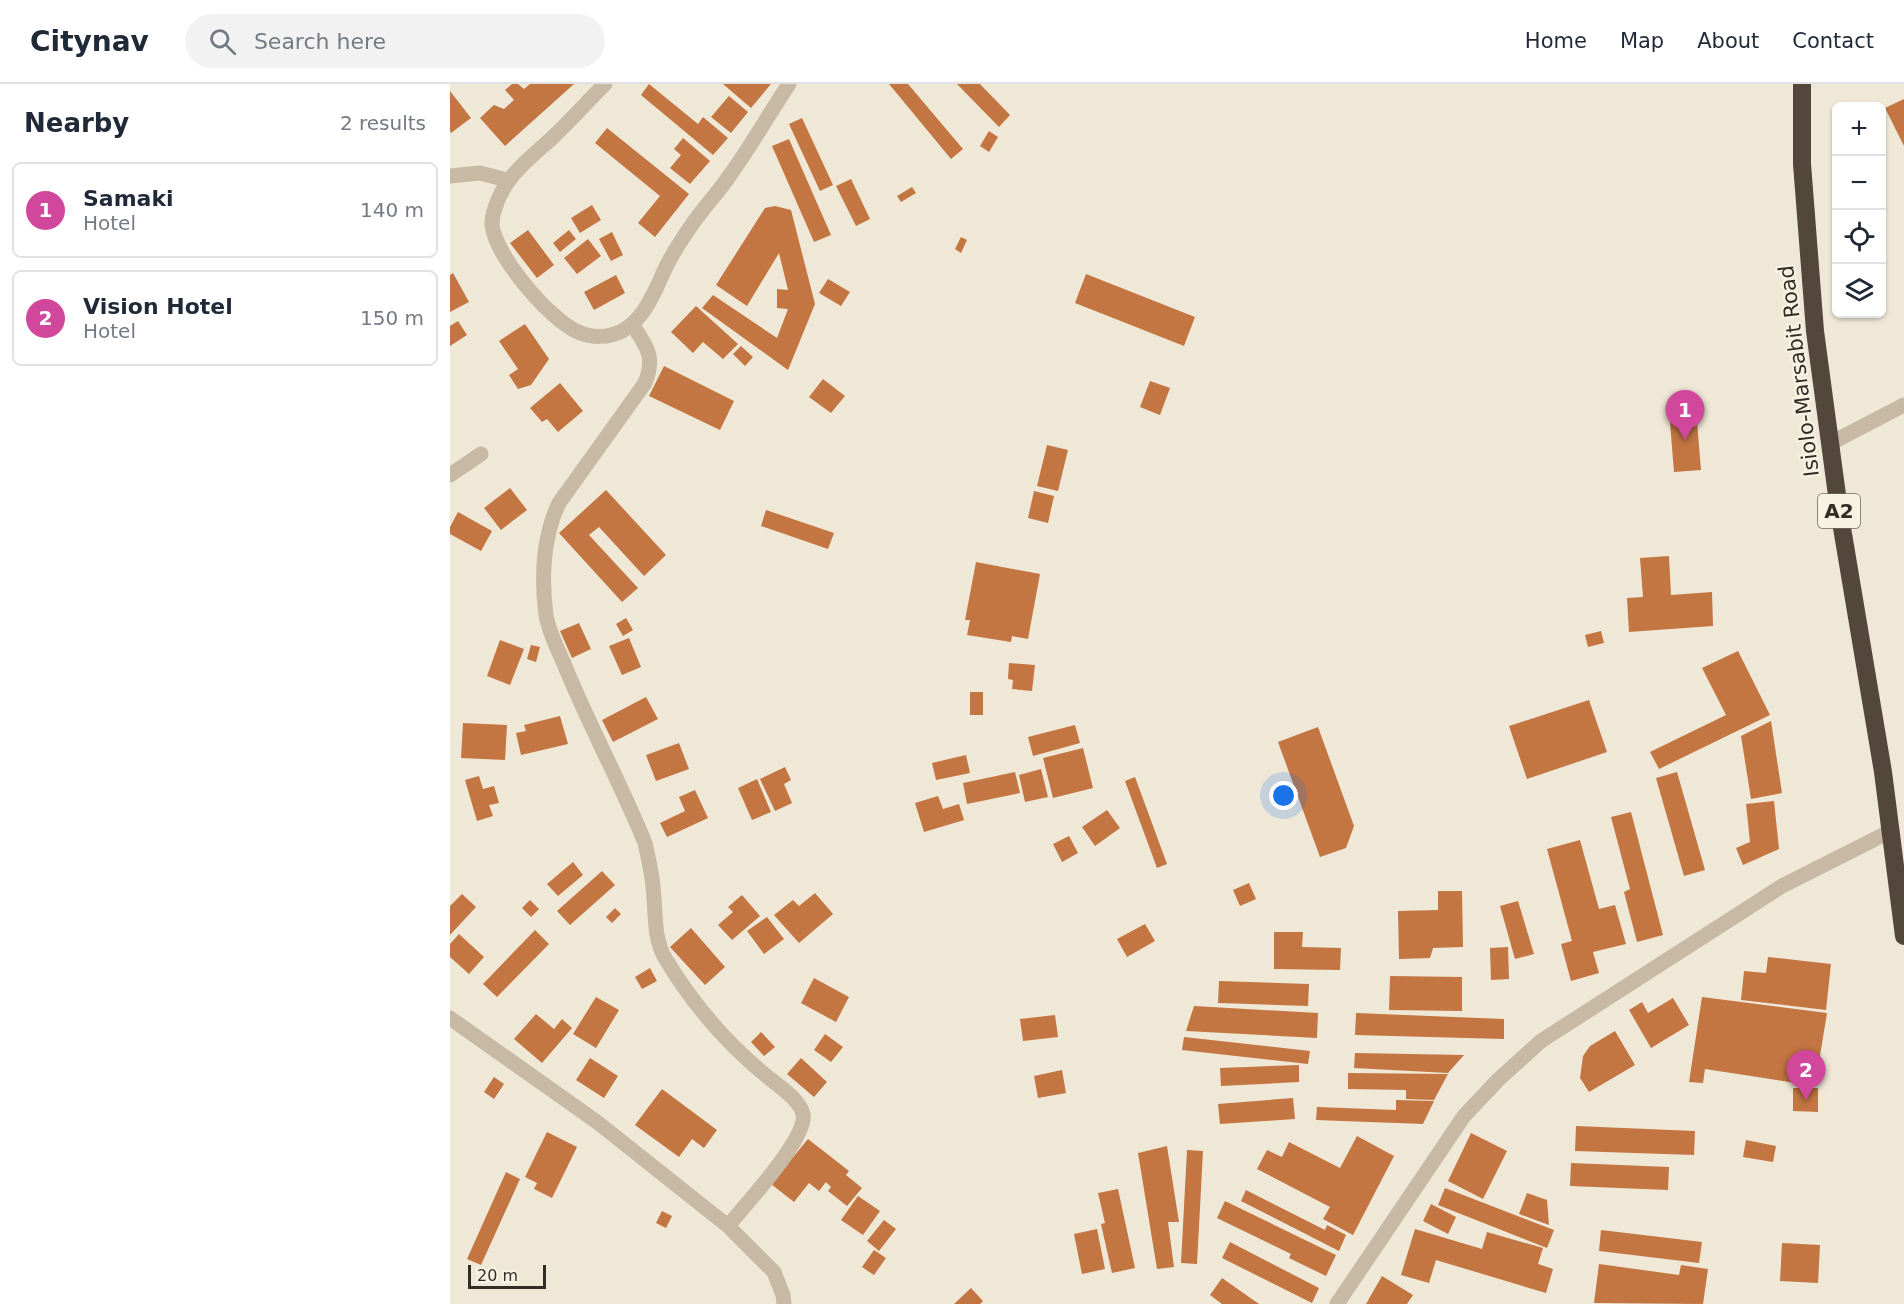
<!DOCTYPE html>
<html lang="en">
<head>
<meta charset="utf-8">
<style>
	:root { --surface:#fff; --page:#f2f2f3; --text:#1f2937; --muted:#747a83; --line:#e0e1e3; --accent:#b45309 }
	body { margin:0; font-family:"DejaVu Sans",sans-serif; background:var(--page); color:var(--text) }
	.controls { position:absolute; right:18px; top:18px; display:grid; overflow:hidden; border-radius:9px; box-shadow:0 2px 4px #0004 }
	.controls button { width:54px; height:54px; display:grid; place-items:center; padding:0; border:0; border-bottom:2px solid var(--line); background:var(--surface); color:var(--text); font:30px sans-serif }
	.scale { position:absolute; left:18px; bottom:15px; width:78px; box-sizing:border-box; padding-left:6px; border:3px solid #332c25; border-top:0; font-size:16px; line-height:21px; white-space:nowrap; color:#332c25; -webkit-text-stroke:4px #f8f2e3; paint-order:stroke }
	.you { position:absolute; left:834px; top:712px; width:21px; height:21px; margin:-15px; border:4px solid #fff; border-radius:50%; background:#1a73e8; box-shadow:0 0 0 9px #1a73e833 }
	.badge { display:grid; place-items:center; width:39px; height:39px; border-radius:50%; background:var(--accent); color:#fff; font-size:20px; font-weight:700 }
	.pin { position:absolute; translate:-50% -50px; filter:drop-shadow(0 2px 3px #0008) }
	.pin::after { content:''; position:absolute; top:32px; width:21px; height:18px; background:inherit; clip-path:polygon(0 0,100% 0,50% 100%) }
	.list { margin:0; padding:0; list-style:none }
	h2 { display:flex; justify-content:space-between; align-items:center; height:78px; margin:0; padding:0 24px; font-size:26px }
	h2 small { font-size:20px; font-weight:400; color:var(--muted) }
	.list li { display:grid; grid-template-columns:39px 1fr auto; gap:18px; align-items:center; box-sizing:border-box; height:96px; margin:0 12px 12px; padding:0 12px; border:2px solid var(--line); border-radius:9px }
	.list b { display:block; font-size:22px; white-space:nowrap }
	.list p { margin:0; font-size:20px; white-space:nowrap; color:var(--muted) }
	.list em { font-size:20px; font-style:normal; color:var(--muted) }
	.icon { flex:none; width:33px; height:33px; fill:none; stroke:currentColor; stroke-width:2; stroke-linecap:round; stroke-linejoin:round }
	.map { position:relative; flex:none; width:1454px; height:1220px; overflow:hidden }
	header { display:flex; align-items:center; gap:36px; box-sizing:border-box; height:84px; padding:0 30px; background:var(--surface); border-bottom:2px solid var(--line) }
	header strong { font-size:28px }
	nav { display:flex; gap:33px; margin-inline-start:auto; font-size:21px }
	.search { width:420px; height:54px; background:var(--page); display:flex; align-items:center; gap:15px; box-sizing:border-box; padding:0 21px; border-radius:33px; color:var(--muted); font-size:22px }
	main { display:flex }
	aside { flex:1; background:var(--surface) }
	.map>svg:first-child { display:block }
</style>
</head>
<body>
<header>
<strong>Citynav</strong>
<div class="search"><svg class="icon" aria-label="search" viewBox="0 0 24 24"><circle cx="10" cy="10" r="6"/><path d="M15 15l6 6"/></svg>Search here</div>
<nav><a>Home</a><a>Map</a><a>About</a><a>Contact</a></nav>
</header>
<main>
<aside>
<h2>Nearby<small>2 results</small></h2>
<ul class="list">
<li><span class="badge" style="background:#d1479c">1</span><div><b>Samaki</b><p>Hotel</p></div><em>140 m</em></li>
<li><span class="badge" style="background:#d1479c">2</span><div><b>Vision Hotel</b><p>Hotel</p></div><em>150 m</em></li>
</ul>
</aside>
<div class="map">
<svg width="1454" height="1220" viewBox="0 0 1454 1220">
	<rect width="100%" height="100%" fill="#f0e8d7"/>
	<path fill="#c37542" d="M62,0H68L74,5L80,0H124L55,62L30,34L44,21L54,25L64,16L55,6Z
		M199,0L248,40L253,33L278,54L263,71L191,11Z
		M273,0H321L301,24Z
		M439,0H458L513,65L501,75Z
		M507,0H530L560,31L549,43Z
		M0,7L21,34L1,49L0,47Z
		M279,12L298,28L281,49L261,33Z
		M1454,15V62L1435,24Z
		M352,34L383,101L370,107L339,40Z
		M157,44L239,110L205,153L188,139L210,112L145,59Z
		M539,47L548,53L539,68L530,62Z
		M233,54L260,77L240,100L220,84L231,71L224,65Z
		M339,55L381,151L364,158L322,62Z
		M401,95L420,135L406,142L386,102Z
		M462,103L466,109L451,118L447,112Z
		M142,121L151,136L130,149L121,134Z
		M325,122L341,126L365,220L338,286L252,224L263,211L327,254L338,225L327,224V205L338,206L329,169L297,222L266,201L315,124Z
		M78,146L104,181L87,194L60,159Z
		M119,146L126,155L110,168L103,159Z
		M162,148L173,171L161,177L149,155Z
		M511,153L517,156L511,169L505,165Z
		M138,155L151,172L127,190L114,174Z
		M3,189L19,218L0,228V191Z
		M636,190L745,233L734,262L625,219Z
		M166,191L175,209L144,226L134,208Z
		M378,195L400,208L391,222L369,209Z
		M246,222L288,260L273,275L253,258L243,269L221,248Z
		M8,237L17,251L0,262V242Z
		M75,240L99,275L81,301L68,305L59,291L68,285L49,257Z
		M291,262L303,273L295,282L283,270Z
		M214,282L284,317L270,346L199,312Z
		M373,295L395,312L381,329L359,313Z
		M700,297L720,304L710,331L690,323Z
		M110,299L133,327L108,348L97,335L92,338L80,324Z
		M1246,325L1251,386L1224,388L1219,327Z
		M597,361L618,366L608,407L587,402Z
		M60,404L77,426L51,446L34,424Z
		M156,406L216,471L194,492L149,443L139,451L188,504L172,518L109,449Z
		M584,407L604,412L598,439L578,434Z
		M316,426L384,449L378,465L311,442Z
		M8,428L42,447L31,467L0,450V443Z
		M1219,472L1221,511L1262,508L1263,542L1179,548L1177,514L1193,513L1190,474Z
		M526,478L590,490L578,555L562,552L561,558L517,551L520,536H515Z
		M176,534L183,546L173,552L166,540Z
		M129,539L141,565L122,574L110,547Z
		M1151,547L1154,559L1138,563L1135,551Z
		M179,554L191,583L172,591L159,562Z
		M50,556L74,565L60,601L37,592Z
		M81,561L90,563L86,578L77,575Z
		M1288,567L1320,631L1209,685L1200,668L1276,631L1252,584Z
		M559,579L585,581L582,607L562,605L563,596L558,595Z
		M520,608H533V631H520Z
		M196,613L208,635L163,658L152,636Z
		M1139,616L1157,668L1077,695L1059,642Z
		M110,632L118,660L71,671L66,649L76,647L74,641Z
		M1321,637L1332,709L1301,715L1291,652Z
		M13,639L57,641L55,676L11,674Z
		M625,641L630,659L583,672L578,653Z
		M868,643L904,742L896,764L870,773L828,658Z
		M229,659L239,685L206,697L196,671Z
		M633,664L643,704L603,714L593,674Z
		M516,671L520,689L486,696L482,679Z
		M335,683L341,696L334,700L342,719L325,727L310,695Z
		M591,685L598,713L575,718L569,691Z
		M565,688L570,709L517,720L513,699Z
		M1227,688L1255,786L1234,792L1206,694Z
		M29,692L33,705L44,702L49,719L39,721L43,732L27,737L15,696Z
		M685,693L717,780L707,784L675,697Z
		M307,695L321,728L302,736L288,704Z
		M245,706L258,734L217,753L210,739L235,727L229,713Z
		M488,712L493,725L509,720L514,736L474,748L465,719Z
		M1324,717L1329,765L1293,781L1286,764L1300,758L1296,720Z
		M657,726L670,744L645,762L632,743Z
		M1181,728L1213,851L1187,858L1174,808L1180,805L1161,733Z
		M619,752L628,769L612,778L603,760Z
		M1130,756L1149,825L1165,821L1176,860L1143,868L1149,889L1121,897L1111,860L1122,857L1097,765Z
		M123,778L133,791L108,812L97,800Z
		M152,787L165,801L120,841L107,827Z
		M799,799L806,815L790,822L783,806Z
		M988,807H1012L1013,863L983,864L980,874L949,875L948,827L988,826Z
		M365,809L383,830L349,859L324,831L343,816L349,822Z
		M12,810L26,823L0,851V822Z
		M292,811L310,832L282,856L268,841L283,828L278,823Z
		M80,816L89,825L81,833L72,824Z
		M1068,817L1084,870L1065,875L1050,822Z
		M165,824L171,830L162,839L156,833Z
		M317,833L334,855L314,870L297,847Z
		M695,840L705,857L677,873L667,855Z
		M241,844L275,883L255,901L220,863Z
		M85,846L99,860L47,913L33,900Z
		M824,848H853L852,863L891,864L890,886L824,885Z
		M9,850L34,873L19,890L0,873V860Z
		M1058,863L1059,895L1041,896L1040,864Z
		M1318,873L1381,880L1376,926L1291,916L1294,887L1316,889Z
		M200,884L207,897L192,905L185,893Z
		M940,892L1012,893V927L939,926Z
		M364,894L399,913L386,938L351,919Z
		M769,897L859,900L858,922L768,919Z
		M146,913L169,926L146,964L123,950Z
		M1252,913L1377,929L1365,1002L1255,985L1253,999L1239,998Z
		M1223,914L1239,941L1201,964L1179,926L1192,918L1198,929Z
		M744,922L868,929L867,954L736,947Z
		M906,929L1054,935V955L905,951Z
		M86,930L104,945L112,935L122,944L92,979L64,955Z
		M605,931L608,953L573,957L570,935Z
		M1165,947L1185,981L1139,1008L1130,994L1133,972L1140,962Z
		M311,948L325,963L314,972L301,958Z
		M375,950L393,963L381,978L364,966Z
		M734,953L860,967L858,980L732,966Z
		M905,969L1014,971L998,989L904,984Z
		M140,974L168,992L154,1014L126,996Z
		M351,974L377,998L364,1013L337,990Z
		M849,981V998L771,1002L770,984Z
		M612,986L616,1009L588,1014L584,992Z
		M898,989L998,990L984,1016L956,1015V1006L898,1005Z
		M44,993L54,1000L44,1015L34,1008Z
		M1343,1004H1368V1028L1343,1027Z
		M212,1005L267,1046L254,1064L242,1055L229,1073L185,1041Z
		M843,1014L845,1035L770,1040L768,1020Z
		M946,1016L984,1017L973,1040L866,1036L867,1023L946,1026Z
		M1126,1042L1245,1047L1244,1071L1125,1067Z
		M97,1048L127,1063L102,1114L84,1105L87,1099L75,1093Z
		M1021,1049L1057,1067L1033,1115L998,1097Z
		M907,1052L944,1072L903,1151L873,1135L880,1123L807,1085L817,1066L832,1073L839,1058L890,1084Z
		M358,1055L399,1087L396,1091L412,1104L397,1122L378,1107L381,1103L376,1098L369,1107L359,1099L344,1118L321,1100Z
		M1296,1056L1326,1062L1323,1078L1293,1073Z
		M717,1062L729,1138H718L724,1183L707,1185L688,1069Z
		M737,1066L753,1067L747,1180L731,1179Z
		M1121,1079L1219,1083L1218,1106L1120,1102Z
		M56,1088L70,1095L31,1181L17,1175Z
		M995,1104L1104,1146L1097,1164L988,1121Z
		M668,1105L685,1184L662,1189L651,1140L655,1139L648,1109Z
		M796,1106L875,1146L877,1141L896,1151L889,1167L791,1117Z
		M1077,1109L1097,1116L1099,1141L1069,1130Z
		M408,1112L430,1127L413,1151L391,1136Z
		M775,1117L886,1171L876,1192L839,1174L841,1170L767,1134Z
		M981,1120L1006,1133L998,1150L973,1137Z
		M212,1127L222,1132L216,1144L206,1139Z
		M434,1136L446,1145L429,1167L417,1157Z
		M647,1145L655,1185L632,1190L624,1150Z
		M965,1145L1032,1165L1037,1148L1093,1164L1088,1180L1103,1185L1096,1209L986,1176L979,1199L951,1191Z
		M1151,1146L1252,1158L1249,1179L1149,1167Z
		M780,1158L869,1204L862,1219L772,1174Z
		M1332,1159L1370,1161L1368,1199L1330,1197Z
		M424,1166L436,1174L424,1191L412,1183Z
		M1149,1180L1229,1191L1231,1181L1258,1185L1253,1220L1144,1219Z
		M932,1192L963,1211L957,1220H916Z
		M772,1194L809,1220H772L760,1211Z
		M521,1204L533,1217L530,1220H504Z"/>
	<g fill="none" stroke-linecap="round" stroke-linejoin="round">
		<path stroke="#c7b9a4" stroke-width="15" d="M155,0C137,18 120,37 101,55C78,76 55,92 45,124C43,129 42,136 42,141C46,173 100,236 128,248C142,254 158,254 172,247C195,235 205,206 215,185C222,170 232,155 241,142C253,124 268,109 280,91C301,62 319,30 339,0
			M0,92L30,89L57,96
			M182,240C196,262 206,272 195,299L109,419C93,452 91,494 96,531C99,550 110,569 117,587C141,645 171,700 195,759C198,774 202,788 203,803C206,827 203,853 215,874C242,919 278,961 319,994C330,1003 350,1016 353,1030C358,1054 294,1122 278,1142
			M1379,360L1454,321
			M0,391L31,370
			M0,934L147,1038L278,1142L324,1188L333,1211L334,1220
			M887,1220L1014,1032L1049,995L1091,957L1332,802L1441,747"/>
		<path stroke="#53473c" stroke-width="18" d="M1352,0V80L1365,247L1389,426L1433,688L1454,852"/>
	</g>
	<g text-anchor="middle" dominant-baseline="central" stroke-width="4.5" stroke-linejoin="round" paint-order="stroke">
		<rect fill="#f8f2e3" stroke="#6e675e" stroke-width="1.5" x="1368" y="410" width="42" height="34" rx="4.5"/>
		<g font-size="20" font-weight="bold" fill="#332c25">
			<text x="1389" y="427">A2</text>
		</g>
		<g font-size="21" fill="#332c25" stroke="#f8f2e3">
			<text transform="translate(1349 287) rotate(-97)">Isiolo-Marsabit Road</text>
		</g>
	</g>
</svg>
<div class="controls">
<button>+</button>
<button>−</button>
<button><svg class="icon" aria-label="locate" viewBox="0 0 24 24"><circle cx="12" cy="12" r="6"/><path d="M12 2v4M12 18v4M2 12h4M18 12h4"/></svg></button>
<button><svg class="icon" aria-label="layers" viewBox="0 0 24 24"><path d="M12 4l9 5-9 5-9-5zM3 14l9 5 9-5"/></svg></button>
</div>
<div class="scale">20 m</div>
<div class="you"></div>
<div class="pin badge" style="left:1235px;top:356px;background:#d1479c">1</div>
<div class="pin badge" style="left:1356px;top:1016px;background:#d1479c">2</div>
</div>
</main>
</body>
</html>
